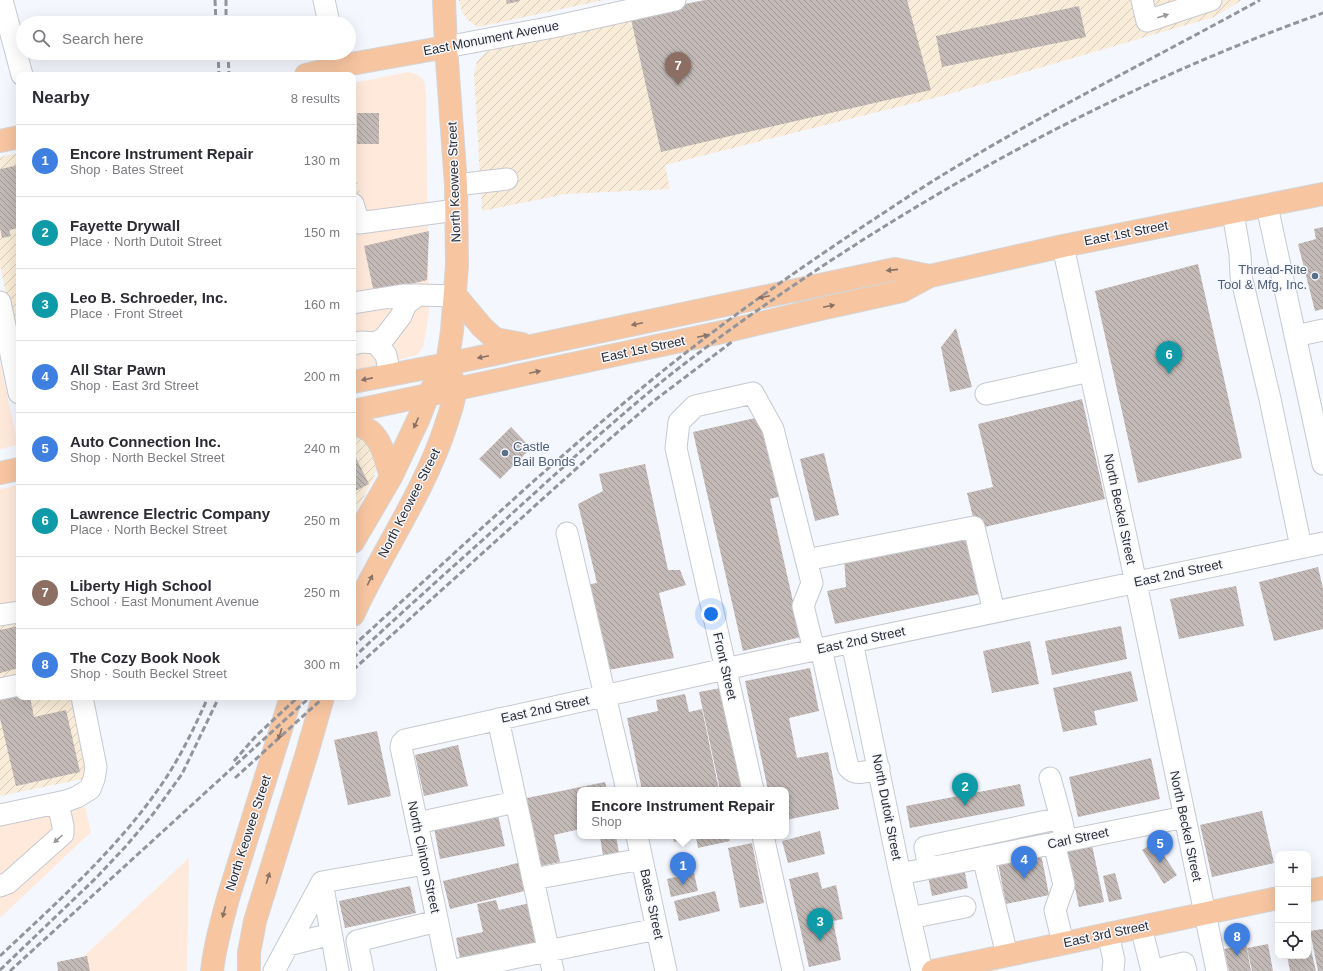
<!DOCTYPE html>
<html lang="en">
<head>
<meta charset="utf-8">
<style>
	:root { --surface:#fff; --page:#f2f2f3; --text:#2b2b33; --muted:#7c7c81; --line:#e1e1e2; --accent:#ea580c }
	body { margin:0; font-family:Arial,sans-serif; background:var(--page); color:var(--text) }
	.controls { position:absolute; right:12px; bottom:12px; display:grid; overflow:hidden; border-radius:8px; box-shadow:0 4px 16px #0002 }
	.controls button { width:36px; height:36px; display:grid; place-items:center; padding:0; border:0; border-bottom:1px solid var(--line); background:var(--surface); color:var(--text); font:20px sans-serif }
	.you { position:absolute; left:711px; top:614px; width:14px; height:14px; margin:-10px; border:3px solid #fff; border-radius:50%; background:#1a73e8; box-shadow:0 0 0 6px #1a73e833 }
	.badge { display:grid; place-items:center; width:26px; height:26px; border-radius:50%; background:var(--accent); color:#fff; font-size:13px; font-weight:700 }
	.pin { position:absolute; translate:-50% -33px; filter:drop-shadow(0 1px 2px #0008) }
	.pin::after { content:''; position:absolute; top:21px; width:14px; height:12px; background:inherit; clip-path:polygon(0 0,100% 0,50% 100%) }
	.popup { position:absolute; left:577px; top:787px; width:212px; height:52px; box-sizing:border-box; display:grid; place-content:center; border-radius:8px; background:var(--surface); filter:drop-shadow(0 1px 3px #0005); font-size:13px; white-space:nowrap; color:var(--muted) }
	.popup b { font-size:15px; color:var(--text) }
	.popup::after { content:''; position:absolute; left:50%; top:100%; margin-left:-8px; border:8px solid transparent; border-top-color:var(--surface) }
	.list { margin:0; padding:0; list-style:none }
	h2 { display:flex; justify-content:space-between; align-items:center; height:52px; margin:0; padding:0 16px; font-size:17px }
	h2 small { font-size:13px; font-weight:400; color:var(--muted) }
	.list li { display:grid; grid-template-columns:26px 1fr auto; gap:12px; align-items:center; box-sizing:border-box; height:72px; padding:0 16px; border-top:1px solid var(--line) }
	.list b { display:block; font-size:15px; white-space:nowrap }
	.list p { margin:0; font-size:13px; white-space:nowrap; color:var(--muted) }
	.list em { font-size:13px; font-style:normal; color:var(--muted) }
	.icon { flex:none; width:22px; height:22px; fill:none; stroke:currentColor; stroke-width:2; stroke-linecap:round; stroke-linejoin:round }
	.map { position:relative; flex:none; width:1323px; height:971px; overflow:hidden }
	.search { position:absolute; background:var(--surface); box-shadow:0 4px 16px #0002; left:16px; top:16px; width:340px; height:44px; display:flex; align-items:center; gap:10px; box-sizing:border-box; padding:0 14px; border-radius:22px; color:var(--muted); font-size:15px }
	.panel { position:absolute; background:var(--surface); box-shadow:0 4px 16px #0002; left:16px; top:72px; width:340px; height:628px; border-radius:8px }
	.map>svg:first-child { display:block }
</style>
</head>
<body>
<div class="map">
<svg width="1323" height="971" viewBox="0 0 1323 971">
	<defs>
		<pattern id="industrial-furrows" width="10" height="10" patternUnits="userSpaceOnUse"><rect width="10" height="10" fill="#f9ecd8"/><path d="M-1 1l2-2M0 10L10 0M9 11l2-2" fill="none" stroke="#d6cbba"/></pattern>
		<pattern id="building-back-hatch" width="6" height="6" patternUnits="userSpaceOnUse"><rect width="6" height="6" fill="#c3bab7"/><path d="M-1 5l2 2M0 0l6 6M5-1l2 2" fill="none" stroke="#9f9895"/></pattern>
	</defs>
	<rect width="100%" height="100%" fill="#f5f7ff"/>
	<path fill="#fee9db" d="M408,72L418,75L424,80L426,95L429,313L423,347L417,355L353,371V225L366,222L353,158V83Z
		M0,362L18,445L0,449Z
		M19,485V604L0,608V489Z
		M85,807L91,832L0,918V825Z
		M189,858L187,971H68Z"/>
	<path fill="url(#industrial-furrows)" d="M459,0H604L478,27L469,21L462,12Z
		M725,0H1242L1214,17L946,95L665,165L670,189L566,194L482,211L474,73L477,61L486,52L503,46Z
		M19,153V356L0,265V157Z
		M353,158L366,222L353,225Z
		M353,429L369,440L377,466L374,478L353,517Z
		M19,604V697H71L87,778L0,796V608Z"/>
	<path fill="url(#building-back-hatch)" d="M506,0H520V1L507,4Z
		M705,0H907L931,90L661,152L630,15Z
		M1079,6L1086,37L942,67L936,36Z
		M357,113H379V144H357Z
		M19,165V228L9,230L11,236L2,238L0,227V169Z
		M1323,227V309L1315,311L1298,244L1316,239L1314,229Z
		M429,231L427,280L374,293L364,246Z
		M1198,264L1242,458L1138,483L1095,291Z
		M956,328L972,387L950,392L941,347Z
		M1082,399L1105,499L976,529L967,493L993,487L978,424Z
		M764,416L782,496L770,499L801,637L743,651L693,432Z
		M511,427L531,448L500,479L479,459Z
		M353,452L369,484L353,492Z
		M824,453L839,515L815,521L800,459Z
		M645,464L668,570H680L686,585L659,593L674,658L608,670L585,585L597,583L578,504L603,491L599,474Z
		M970,531L985,593L835,624L827,591L846,587L844,558Z
		M1318,567L1323,588V629L1274,641L1259,582Z
		M1236,586L1244,626L1179,639L1170,599Z
		M19,626V668L0,673V630Z
		M1121,626L1127,659L1052,675L1045,641Z
		M1030,641L1039,684L992,693L983,651Z
		M810,668L819,711L789,718L797,758L828,752L839,809L786,820V790H768L745,681Z
		M1131,671L1138,701L1094,711L1097,725L1063,732L1053,688Z
		M721,688L743,790H720L699,692Z
		M19,690V697H30L34,717L66,710L80,772L16,786L0,718V694Z
		M685,694L689,712L702,709L719,790H642L627,718L658,711L656,700Z
		M377,731L391,796L348,805L334,740Z
		M458,745L468,786L424,796L415,755Z
		M1151,758L1160,799L1078,817L1069,777Z
		M605,782L607,790H580V829L554,835L560,862L535,867L522,799Z
		M1020,784L1025,806L910,828L906,806Z
		M1262,811L1274,863L1212,877L1200,825Z
		M498,815L505,846L440,859L434,828Z
		M820,831L825,854L788,863L782,841Z
		M600,836H616L619,853L603,856Z
		M673,836H728L730,841L698,848L696,837L674,842Z
		M1155,842L1177,875L1164,884L1142,850Z
		M752,843L764,903L740,908L728,848Z
		M1092,845L1104,902L1079,907L1067,850Z
		M1041,854L1049,895L1006,904L998,863Z
		M522,862L529,890L450,909L443,881Z
		M964,868L968,888L932,896L928,876Z
		M818,872L822,889L836,885L843,919L833,921L841,960L809,967L789,879Z
		M694,873L698,891L671,897L667,879Z
		M1115,873L1122,899L1109,902L1103,876Z
		M410,886L416,913L345,928L339,901Z
		M715,891L720,911L679,921L674,901Z
		M496,900L499,910L534,902L543,941L460,958L456,938L483,932L477,904Z
		M1323,929V971H1318L1310,931Z
		M1308,937L1316,971H1290L1287,956H1308Z
		M1246,944L1251,971H1229L1224,949Z
		M1268,944L1273,971H1252L1247,948Z
		M87,956L90,971H58L57,962Z"/>
	<g fill="none" stroke-linecap="round" stroke-linejoin="round">
		<g stroke="#c6c9d0" stroke-width="23">
			<path id="minor" d="M2,0L22,75
				M324,0L329,23
				M1142,0L1147,21L1211,0
				M446,47L553,27L675,0
				M337,53L340,67
				M456,185L507,179
				M353,204L359,223L456,210
				M1267,206L1323,464
				M1233,213L1240,254L1241,276L1270,399L1301,547
				M1063,246L1136,583L1217,971
				M0,302L19,393
				M353,303L403,295H418
				M1295,336L1323,330
				M376,343L385,337L401,316L406,304L418,295L456,296
				M353,344L361,342L376,343L386,355L390,375
				M986,394L1090,371
				M567,533L627,790
				M806,560L974,527L994,612
				M0,615L19,612
				M852,642L900,874L922,971
				M821,649L848,767C856,777 868,771 879,768
				M0,689L19,685
				M498,719L553,971
				M1050,778L1061,818
				M753,790L676,448L679,422L695,406L753,393L773,429L812,583L803,606L814,650
				M0,815L66,801L77,797L90,789L94,779L96,767L82,697
				M417,823L516,802
				M637,836L666,971
				M763,836L793,971
				M1054,843L1064,885L1055,910L1063,943
				M983,857L1007,955
				M929,868L925,847L1061,818L1066,841
				M900,874L1185,817
				M533,879L642,859
				M322,882L425,864
				M322,882L338,971
				M0,886L8,883L63,834V826L58,803
				M910,918L965,907
				M1141,927L1152,971L1184,963L1186,971
				M1108,934L1114,960L1113,971
				M288,945L331,934
				M274,971L322,882
				M363,971L357,941L437,921
				M448,971L401,747L402,743L405,740L757,662L1323,543
				M449,971L657,929"/>
		</g>
		<g stroke="#d5d5d6" stroke-width="24">
			<path id="major" d="M306,75L351,64L446,47
				M0,141L19,137
				M456,296L482,327L495,339L522,344
				M353,382L447,364L895,269L930,276
				M353,411L727,331L820,309L902,291L930,276L1063,246L1323,194
				M353,422C359,425 365,428 370,431C383,442 386,462 391,477
				M0,473L19,469
				M353,542L391,477L419,418L428,395L447,364L452,331L457,265L456,185L446,47L444,0
				M353,615C382,551 424,493 446,425C448,418 456,397 455,390C455,386 453,381 452,378
				M1308,891L1323,888
				M212,971C215,945 222,920 229,895L291,697
				M249,971V953L255,921L307,753L323,697
				M933,971L1278,898"/>
		</g>
		<use href="#minor" stroke="#fff" stroke-width="21"/>
		<use href="#major" stroke="#f7c5a0" stroke-width="22"/>
		<path stroke="#94959a" stroke-width="3" stroke-dasharray="6 3" stroke-linecap="butt" d="M215,0L216,23
			M226,0V23
			M218,53L219,75
			M228,53L229,75
			M353,646C454,554 553,460 659,374C732,315 810,261 888,210C1006,131 1135,69 1260,0
			M353,658C403,611 455,565 506,519C560,470 613,421 670,375C730,328 794,284 858,243C1004,150 1160,71 1323,13
			M353,670L598,449L655,400L733,341
			M234,761L256,736L298,697
			M235,778L324,697
			M0,956C55,904 113,853 157,791C178,762 194,729 208,697
			M0,970L96,878L127,845L153,814L182,774L219,697
			M10,971L310,697"/>
	</g>
	<defs><path id="oneway-solid" d="M-6-.8H1V-3.2L6.5 0L1 3.2V.8H-6Z"/></defs>
	<g fill="#979798">
		<use href="#oneway-solid" transform="translate(1163 16) rotate(-18)"/>
		<use href="#oneway-solid" transform="translate(58 839) rotate(138)"/>
	</g>
	<g fill="#897264">
		<use href="#oneway-solid" transform="translate(892 270) rotate(174)"/>
		<use href="#oneway-solid" transform="translate(764 297) rotate(168)"/>
		<use href="#oneway-solid" transform="translate(829 306) rotate(-12)"/>
		<use href="#oneway-solid" transform="translate(637 324) rotate(168)"/>
		<use href="#oneway-solid" transform="translate(703 336) rotate(-12)"/>
		<use href="#oneway-solid" transform="translate(483 357) rotate(168)"/>
		<use href="#oneway-solid" transform="translate(535 372) rotate(-12)"/>
		<use href="#oneway-solid" transform="translate(367 379) rotate(169)"/>
		<use href="#oneway-solid" transform="translate(416 423) rotate(114)"/>
		<use href="#oneway-solid" transform="translate(370 580) rotate(-63)"/>
		<use href="#oneway-solid" transform="translate(280 734) rotate(107)"/>
		<use href="#oneway-solid" transform="translate(268 878) rotate(-73)"/>
		<use href="#oneway-solid" transform="translate(224 912) rotate(105)"/>
	</g>
	<g fill="#5c6f8a" stroke="#f5f7ff" stroke-width="1.5">
		<circle cx="1315" cy="276" r="4"/>
		<circle cx="505" cy="453" r="4"/>
	</g>
	<g text-anchor="middle" dominant-baseline="central" stroke-width="3" stroke-linejoin="round" paint-order="stroke">
		<g font-size="13" fill="#2f2f32" stroke="#f5f7ff">
			<text transform="translate(491 38) rotate(-11)">East Monument Avenue</text>
			<text transform="translate(454 182) rotate(-92)">North Keowee Street</text>
			<text transform="translate(1126 233) rotate(-11)">East 1st Street</text>
			<text transform="translate(643 349) rotate(-12)">East 1st Street</text>
			<text transform="translate(409 503) rotate(-63)">North Keowee Street</text>
			<text transform="translate(1120 509) rotate(78)">North Beckel Street</text>
			<text transform="translate(1178 573) rotate(-12)">East 2nd Street</text>
			<text transform="translate(861 640) rotate(-12)">East 2nd Street</text>
			<text transform="translate(725 666) rotate(77)">Front Street</text>
			<text transform="translate(545 709) rotate(-12)">East 2nd Street</text>
			<text transform="translate(887 807) rotate(79)">North Dutoit Street</text>
			<text transform="translate(1186 826) rotate(78)">North Beckel Street</text>
			<text transform="translate(248 833) rotate(-72)">North Keowee Street</text>
			<text transform="translate(1078 838) rotate(-12)">Carl Street</text>
			<text transform="translate(424 857) rotate(78)">North Clinton Street</text>
			<text transform="translate(652 904) rotate(78)">Bates Street</text>
			<text transform="translate(1106 934) rotate(-12)">East 3rd Street</text>
		</g>
		<g font-size="13" fill="#4e5e75" stroke="#f5f7ff" text-anchor="end">
			<text x="1307" y="269">Thread-Rite<tspan x="1307" dy="15">Tool &amp; Mfg, Inc.</tspan></text>
			<text x="513" y="446" text-anchor="start">Castle<tspan x="513" dy="15">Bail Bonds</tspan></text>
		</g>
	</g>
</svg>
<div class="controls">
<button>+</button>
<button>−</button>
<button><svg class="icon" aria-label="locate" viewBox="0 0 24 24"><circle cx="12" cy="12" r="6"/><path d="M12 2v4M12 18v4M2 12h4M18 12h4"/></svg></button>
</div>
<div class="you"></div>
<div class="pin badge" style="left:683px;top:885px;background:#3f7fe0">1</div>
<div class="popup"><b>Encore Instrument Repair</b>Shop</div>
<div class="pin badge" style="left:965px;top:806px;background:#0f9aa8">2</div>
<div class="pin badge" style="left:820px;top:941px;background:#0f9aa8">3</div>
<div class="pin badge" style="left:1024px;top:879px;background:#3f7fe0">4</div>
<div class="pin badge" style="left:1160px;top:863px;background:#3f7fe0">5</div>
<div class="pin badge" style="left:1169px;top:374px;background:#0f9aa8">6</div>
<div class="pin badge" style="left:678px;top:85px;background:#8d6e63">7</div>
<div class="pin badge" style="left:1237px;top:956px;background:#3f7fe0">8</div>
<div class="search"><svg class="icon" aria-label="search" viewBox="0 0 24 24"><circle cx="10" cy="10" r="6"/><path d="M15 15l6 6"/></svg>Search here</div>
<section class="panel">
<h2>Nearby<small>8 results</small></h2>
<ul class="list">
<li><span class="badge" style="background:#3f7fe0">1</span><div><b>Encore Instrument Repair</b><p>Shop · Bates Street</p></div><em>130 m</em></li>
<li><span class="badge" style="background:#0f9aa8">2</span><div><b>Fayette Drywall</b><p>Place · North Dutoit Street</p></div><em>150 m</em></li>
<li><span class="badge" style="background:#0f9aa8">3</span><div><b>Leo B. Schroeder, Inc.</b><p>Place · Front Street</p></div><em>160 m</em></li>
<li><span class="badge" style="background:#3f7fe0">4</span><div><b>All Star Pawn</b><p>Shop · East 3rd Street</p></div><em>200 m</em></li>
<li><span class="badge" style="background:#3f7fe0">5</span><div><b>Auto Connection Inc.</b><p>Shop · North Beckel Street</p></div><em>240 m</em></li>
<li><span class="badge" style="background:#0f9aa8">6</span><div><b>Lawrence Electric Company</b><p>Place · North Beckel Street</p></div><em>250 m</em></li>
<li><span class="badge" style="background:#8d6e63">7</span><div><b>Liberty High School</b><p>School · East Monument Avenue</p></div><em>250 m</em></li>
<li><span class="badge" style="background:#3f7fe0">8</span><div><b>The Cozy Book Nook</b><p>Shop · South Beckel Street</p></div><em>300 m</em></li>
</ul>
</section>
</div>
</body>
</html>
